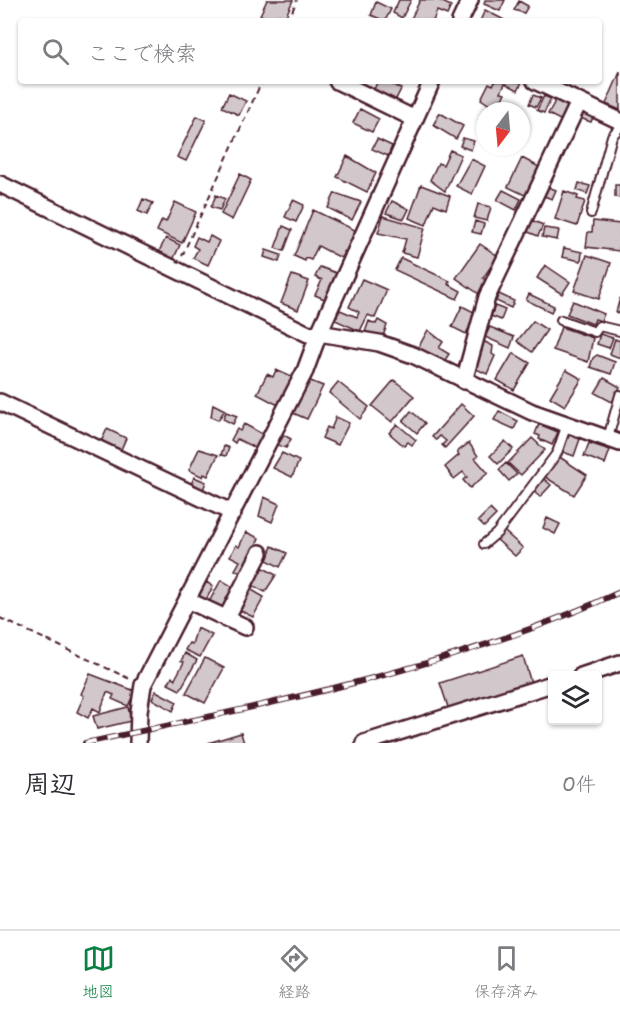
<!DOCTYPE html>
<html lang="ja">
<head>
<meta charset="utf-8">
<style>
	:root { --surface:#fff; --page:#f7f7f7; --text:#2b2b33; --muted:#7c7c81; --line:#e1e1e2; --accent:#0b8043 }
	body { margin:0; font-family:"Shantell Sans","Klee One",sans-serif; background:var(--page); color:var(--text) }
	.controls { position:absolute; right:18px; bottom:18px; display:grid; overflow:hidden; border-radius:6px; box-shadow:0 2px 4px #0004 }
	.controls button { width:54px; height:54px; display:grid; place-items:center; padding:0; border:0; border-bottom:2px solid var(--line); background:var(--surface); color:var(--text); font:30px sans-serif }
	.compass { position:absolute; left:476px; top:102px; width:54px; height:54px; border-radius:50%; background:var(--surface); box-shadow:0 2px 4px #0004; rotate:196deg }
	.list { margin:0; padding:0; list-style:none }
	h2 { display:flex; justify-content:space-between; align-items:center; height:78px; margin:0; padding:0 24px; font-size:26px }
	h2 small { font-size:20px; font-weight:400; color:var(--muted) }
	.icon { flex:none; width:33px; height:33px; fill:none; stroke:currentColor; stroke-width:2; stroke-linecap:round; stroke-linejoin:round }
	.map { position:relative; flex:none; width:620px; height:743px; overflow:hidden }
	.search { position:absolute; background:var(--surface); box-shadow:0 2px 4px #0004; left:18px; right:18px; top:18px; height:66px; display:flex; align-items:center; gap:15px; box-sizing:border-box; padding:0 21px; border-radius:6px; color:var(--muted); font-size:22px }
	.sheet { height:186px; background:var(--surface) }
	nav { display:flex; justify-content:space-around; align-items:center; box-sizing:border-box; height:84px; border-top:2px solid var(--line); background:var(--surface); font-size:16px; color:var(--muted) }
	nav a { display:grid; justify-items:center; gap:3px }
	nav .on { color:var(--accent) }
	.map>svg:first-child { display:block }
</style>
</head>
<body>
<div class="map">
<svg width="620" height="743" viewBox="0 0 620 743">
	<rect width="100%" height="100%" fill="#fff"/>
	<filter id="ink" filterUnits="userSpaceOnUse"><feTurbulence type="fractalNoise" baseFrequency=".0167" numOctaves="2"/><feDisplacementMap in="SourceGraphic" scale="12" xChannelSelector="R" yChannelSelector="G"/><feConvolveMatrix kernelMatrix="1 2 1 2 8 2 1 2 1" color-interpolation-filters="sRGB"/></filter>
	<g filter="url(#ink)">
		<path fill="#d2c7cb" stroke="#4a1f2b" stroke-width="1.5" d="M267,0H293L285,18L279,15L276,21L260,15Z
			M399,0H411L402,18L393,13Z
			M420,0H438L451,6L447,15L437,11L433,21H410Z
			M485,0H505L500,11L484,4Z
			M519,1L528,6L524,13L514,10Z
			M376,2L391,9L385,21L371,15Z
			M485,10L506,21H480Z
			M620,72V110L606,104Z
			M378,81H385L401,89L395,101L373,91Z
			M495,81L522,82L518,90L505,83L501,92L505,93L497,110L481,99L489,83L493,85Z
			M229,93L246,101L239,115L222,107Z
			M533,95L541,98L536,107L529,104Z
			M544,96L551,99L544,113L537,110Z
			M553,99L569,107L562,121L548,114L554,103Z
			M360,109L379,119L372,132L353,123Z
			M580,110L594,115L591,122L577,117Z
			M440,113L463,126L456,139L433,125Z
			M197,116L206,120L186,161L177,157Z
			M463,138L474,141L471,150L460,146Z
			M377,139L392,146L388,156L372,149Z
			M450,150L461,155L445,191L430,180L438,163L443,165Z
			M347,156L376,173L367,192L337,177Z
			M522,158L541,168L527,196L508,187Z
			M471,159L485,166L472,194L456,186Z
			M240,174L251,180L232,220L221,214Z
			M579,183L590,186L587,194L577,190Z
			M421,185L450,196L446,209L434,204L426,225L409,218Z
			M615,185H620V198L615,197Z
			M548,187L556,190L552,199L544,196Z
			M503,190L521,199L516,210L497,200Z
			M564,191L578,196L577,199L585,201L577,226L555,219Z
			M335,193L361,202L352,220L328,208Z
			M216,195L225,199L220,210L211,207Z
			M143,199L153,203L147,215L138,211Z
			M293,200L304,205L296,222L285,217Z
			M392,201L409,209L404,219L386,213Z
			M175,202L196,212L182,243L157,231L162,220L166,222Z
			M478,204L491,207L487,221L474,218Z
			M313,210L359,232L349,254L344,251L341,258L318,246L311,260L306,258L305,261L294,256Z
			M383,216L425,228L417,257L402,253L406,239L378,233Z
			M531,220L543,225L538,236L526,231Z
			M475,221L484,224L481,234L472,232Z
			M593,221L620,224L619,251L586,247L588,232H592Z
			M283,226L292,230L284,251L275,248Z
			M544,228L559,230L557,240L542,237Z
			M210,236L219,241L208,265L193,258L198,249L193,246L197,237L207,242Z
			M166,238L180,245L172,262L157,255Z
			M480,244L498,256L483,278L487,281L479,294L456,278Z
			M564,248L582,252L581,261L562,257Z
			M266,250L281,255L279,262L264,257Z
			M587,255L611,263L599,299L574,291Z
			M401,258L450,281L448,284L461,291L457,299L395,270Z
			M545,265L570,282L562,294L537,278Z
			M320,267L339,274L327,300L315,295L322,280L315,277Z
			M292,275L309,281L298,310L281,303Z
			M362,279L387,290L375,318L368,315L360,331L335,320L340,310L357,317L359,312L349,307Z
			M499,294L514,301L511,308L496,301Z
			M529,294L554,306L551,312L526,300Z
			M620,298V314L616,312Z
			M573,301L604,314L601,321L595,319L593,324L567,314Z
			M462,306L476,313L466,334L452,327Z
			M495,306L505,310L501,320L491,316Z
			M378,320L387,325L382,339L365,332L369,321L376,324Z
			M533,321L547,330L532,352L517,341Z
			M490,327L514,337L510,348L485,337Z
			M561,327L593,338L588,362L553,350Z
			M428,330L443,342L439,348L449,354L443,363L418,348Z
			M600,334L613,338L609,348L597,344Z
			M615,339L620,341V358L610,354Z
			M481,340L493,346L492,354L495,356L487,374L474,368L482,351L477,349Z
			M513,353L530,363L514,390L497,380Z
			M597,355L615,362L611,374L590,367L593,358Z
			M276,370L294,378L280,406L257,394L267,374L273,377Z
			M566,370L582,379L565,406L550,397Z
			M604,378L620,387L612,402L595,393Z
			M308,380L323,386L307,419L293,413Z
			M394,380L414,396L392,422L372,406Z
			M338,382L369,407L360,419L329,393Z
			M213,404L225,410L218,420L211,417Z
			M461,404L474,416L445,448L442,445L446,441L440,436L436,440L432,437Z
			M411,411L425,423L417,433L403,421Z
			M499,411L518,421L514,429L494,420Z
			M226,412L237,416L233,424L223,419Z
			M336,417L349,423L338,445L322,438L327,427L331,429Z
			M244,424L264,435L257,449L237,439L235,443L231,440L237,429L240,431Z
			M397,424L416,440L412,445L408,442L404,446L389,433Z
			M539,424L558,432L552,445L539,439L540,436L535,434Z
			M107,429L126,438L119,454L100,444Z
			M284,435L291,439L286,448L278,445Z
			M569,435L580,439L574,456L563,452Z
			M532,438L545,450L521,475L508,463Z
			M505,441L513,449L498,464L490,456Z
			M469,443L478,456L475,458L488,473L470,488L463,480L467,477L463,472L454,479L445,467L459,455L457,452Z
			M589,443L610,450L605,464L584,456Z
			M224,446L229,448L226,456L221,455Z
			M199,449L218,455L208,476L204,474L203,477L189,470Z
			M282,453L299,461L292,477L273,468Z
			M558,456L587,475L574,495L545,477Z
			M506,463L517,474L509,481L499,470Z
			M194,477L206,482L201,495L189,490Z
			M544,479L551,485L540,497L533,491Z
			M264,497L279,504L272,522L259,516Z
			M490,509L496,515L484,527L478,521Z
			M547,518L560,524L555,534L543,528Z
			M504,531L523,548L515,556L496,539Z
			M246,532L259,538L243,574L235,570L240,561L230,556L236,545L239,547Z
			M272,546L287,553L280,567L267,560Z
			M262,567L276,575L265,592L252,585Z
			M221,580L235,588L223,610L209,602Z
			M206,582L213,586L205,602L197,599Z
			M248,588L264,597L253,617L237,609Z
			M197,628L212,635L200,657L185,650L189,643L192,644Z
			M185,653L197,660L180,690L168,684L172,677L175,679L184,662L181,661Z
			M523,656L531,683L449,710L440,683Z
			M205,658L224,668L205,703L186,693Z
			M90,674L135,691L128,706L112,699L114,695L107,692L100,712L93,708L88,718L77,712L84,696L81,694Z
			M156,691L177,702L173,711L152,699Z
			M128,707L131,721L97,729L93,716Z
			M241,733L244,743H208Z"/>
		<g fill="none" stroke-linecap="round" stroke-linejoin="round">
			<g stroke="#4a1f2b" stroke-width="12">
				<path id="service" d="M591,213L612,136L620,127
					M561,320L595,332L599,326L620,331
					M608,438L620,395
					M484,544L497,533L557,453L567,424"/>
			</g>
			<g stroke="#4a1f2b" stroke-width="20">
				<path id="minor" d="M460,21L470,0
					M337,81L415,119
					M535,81L620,121
					M0,184L308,334L319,333L379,343L413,355L532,412L620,443
					M464,381L487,297L579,102
					M0,402L233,513
					M187,600L245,627
					M226,619L260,553
					M581,676L620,663
					M138,743L139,711L143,685L305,371L319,333L432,81
					M364,743L552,684"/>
			</g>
			<path stroke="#4a1f2b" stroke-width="2" stroke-dasharray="6 4.5" stroke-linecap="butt" d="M288,21L297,0
				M182,256L262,81
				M0,618L130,679"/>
			<use href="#service" stroke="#fff" stroke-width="8"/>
			<use href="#minor" stroke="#fff" stroke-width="15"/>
			<g stroke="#4a1f2b" stroke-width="6">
				<path id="rail" d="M85,743C267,704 450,670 620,592"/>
			</g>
			<use href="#rail" stroke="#fff" stroke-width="4" stroke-dasharray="11" stroke-linecap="butt"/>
		</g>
	</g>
</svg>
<div class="controls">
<button><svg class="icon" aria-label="layers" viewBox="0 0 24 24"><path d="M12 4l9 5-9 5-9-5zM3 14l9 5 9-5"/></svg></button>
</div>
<svg class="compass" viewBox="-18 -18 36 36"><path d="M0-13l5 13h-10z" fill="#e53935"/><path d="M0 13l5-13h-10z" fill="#7c7c81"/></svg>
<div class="search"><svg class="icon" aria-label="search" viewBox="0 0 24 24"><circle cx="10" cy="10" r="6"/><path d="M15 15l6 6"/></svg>ここで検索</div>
</div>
<section class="sheet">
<h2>周辺<small>0件</small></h2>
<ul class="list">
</ul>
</section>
<nav>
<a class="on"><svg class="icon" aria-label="map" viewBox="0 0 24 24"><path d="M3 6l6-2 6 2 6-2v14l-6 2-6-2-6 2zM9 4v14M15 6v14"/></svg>地図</a>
<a><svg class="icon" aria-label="directions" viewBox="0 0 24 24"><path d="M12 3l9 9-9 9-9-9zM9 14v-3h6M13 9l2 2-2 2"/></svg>経路</a>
<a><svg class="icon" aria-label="saved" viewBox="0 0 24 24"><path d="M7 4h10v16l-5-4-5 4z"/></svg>保存済み</a>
</nav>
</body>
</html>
